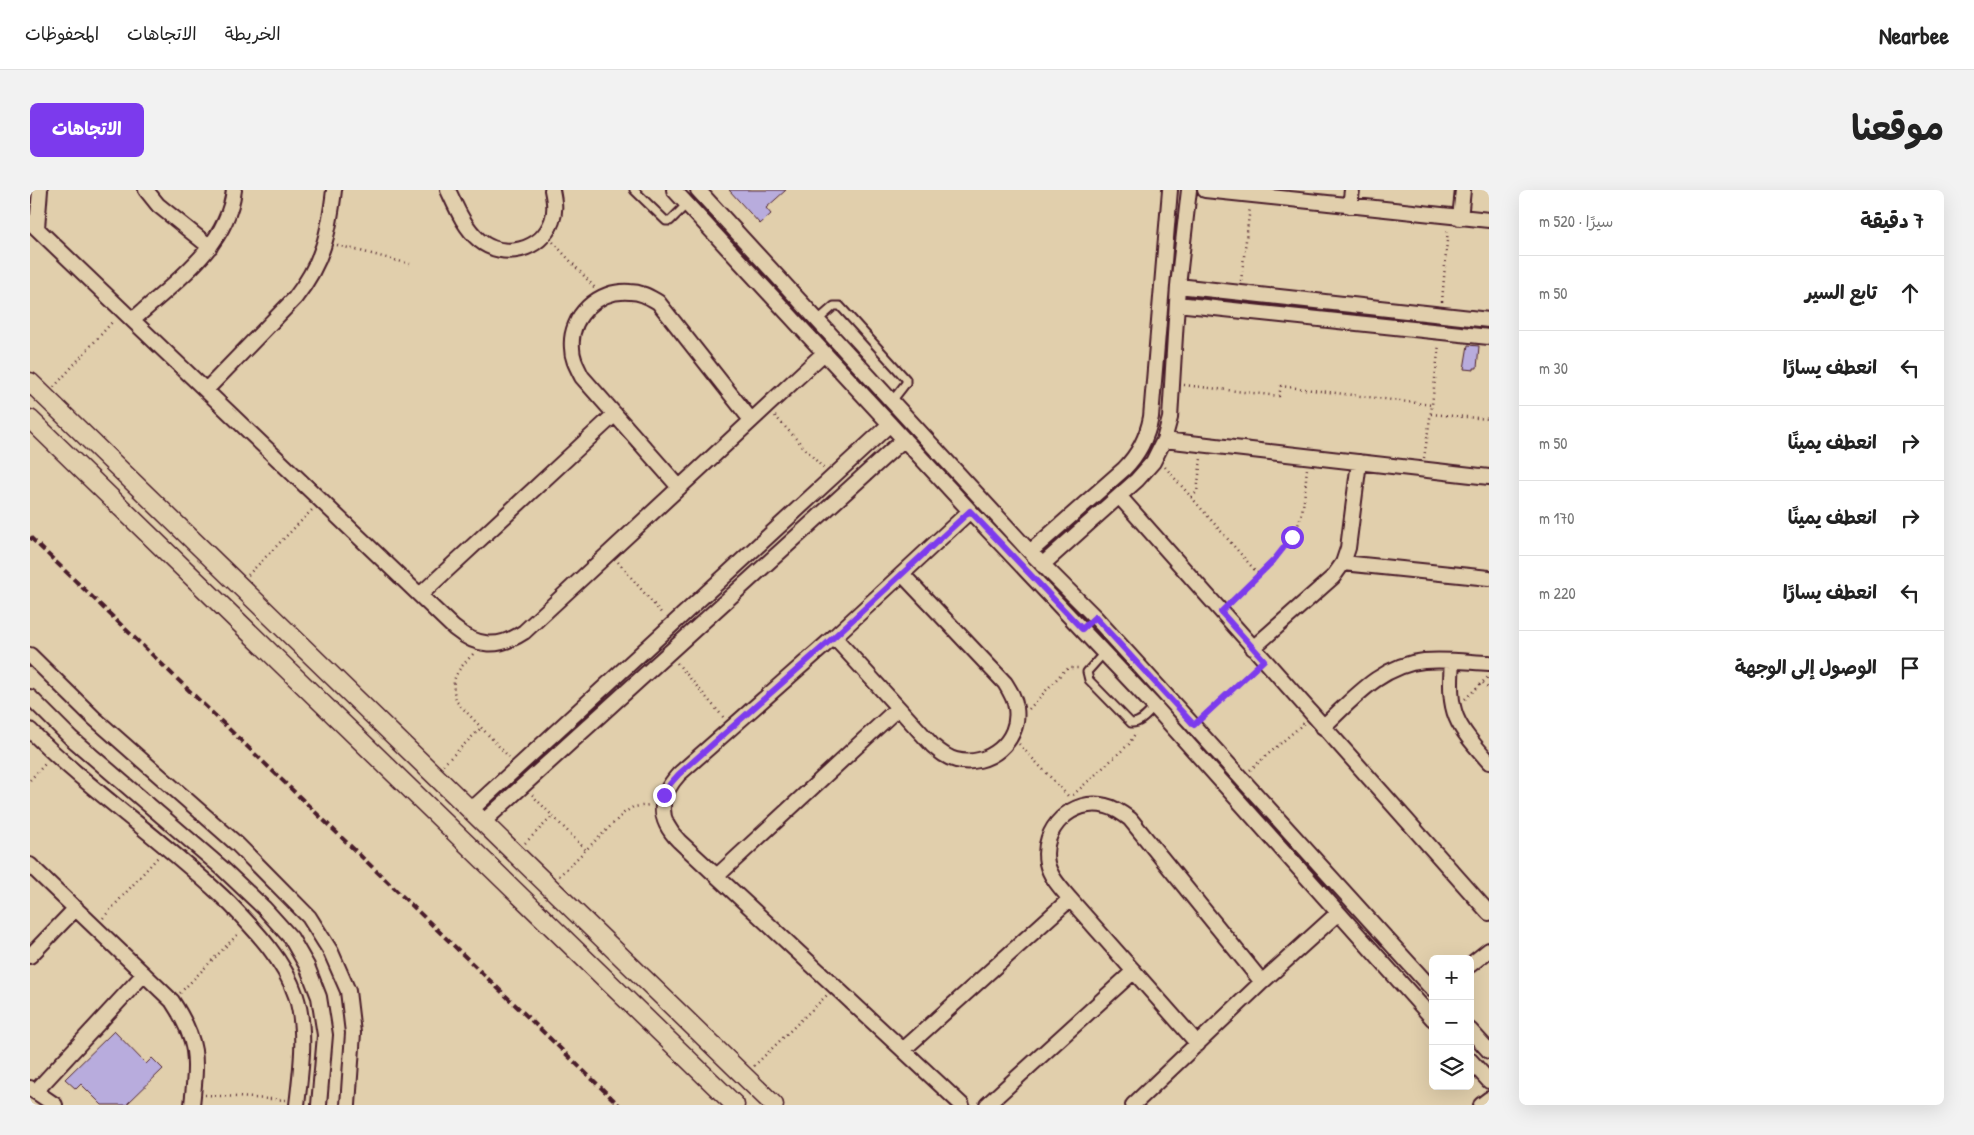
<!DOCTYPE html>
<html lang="ar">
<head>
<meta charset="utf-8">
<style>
	:root { --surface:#fff; --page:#f2f2f2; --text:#222; --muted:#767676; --line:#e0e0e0; --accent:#7c3aed }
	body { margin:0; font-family:"Patrick Hand","Playpen Sans Arabic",sans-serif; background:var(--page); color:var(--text); direction:rtl }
	.controls { position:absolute; right:15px; bottom:15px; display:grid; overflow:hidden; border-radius:8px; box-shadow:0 5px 20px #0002 }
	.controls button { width:45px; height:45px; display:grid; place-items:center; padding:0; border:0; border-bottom:1px solid var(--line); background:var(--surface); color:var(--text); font:25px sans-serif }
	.stop { position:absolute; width:15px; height:15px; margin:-11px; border:4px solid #7c3aed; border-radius:50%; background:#fff }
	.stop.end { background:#7c3aed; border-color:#fff; box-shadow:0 1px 5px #0008 }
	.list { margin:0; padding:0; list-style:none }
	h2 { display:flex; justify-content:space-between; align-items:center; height:65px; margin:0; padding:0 20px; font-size:21px }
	h2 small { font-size:16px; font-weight:400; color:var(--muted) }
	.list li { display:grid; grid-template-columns:32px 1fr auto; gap:15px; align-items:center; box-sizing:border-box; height:75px; padding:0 20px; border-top:1px solid var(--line) }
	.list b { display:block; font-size:19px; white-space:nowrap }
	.list em { font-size:16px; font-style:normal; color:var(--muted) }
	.icon { flex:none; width:28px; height:28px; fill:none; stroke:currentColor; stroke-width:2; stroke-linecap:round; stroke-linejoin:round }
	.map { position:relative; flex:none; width:1459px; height:915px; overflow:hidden; direction:ltr; border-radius:8px }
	header { display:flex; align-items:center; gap:30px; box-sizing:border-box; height:70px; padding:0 25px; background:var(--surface); border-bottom:1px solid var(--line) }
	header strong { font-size:24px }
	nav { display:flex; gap:28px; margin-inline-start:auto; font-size:18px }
	.intro { display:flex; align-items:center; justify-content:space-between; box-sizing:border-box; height:120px; padding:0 30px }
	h1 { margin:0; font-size:35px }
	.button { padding:12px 22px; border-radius:8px; background:var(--accent); color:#fff; font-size:18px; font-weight:700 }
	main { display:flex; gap:30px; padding:0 30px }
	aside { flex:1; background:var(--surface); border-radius:8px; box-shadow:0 5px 20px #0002 }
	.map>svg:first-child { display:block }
</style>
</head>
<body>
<header>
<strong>Nearbee</strong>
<nav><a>الخريطة</a><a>الاتجاهات</a><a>المحفوظات</a></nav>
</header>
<div class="intro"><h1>موقعنا</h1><a class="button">الاتجاهات</a></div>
<main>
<aside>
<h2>7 دقيقة<small>سيرًا · 520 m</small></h2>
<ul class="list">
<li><svg class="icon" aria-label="ahead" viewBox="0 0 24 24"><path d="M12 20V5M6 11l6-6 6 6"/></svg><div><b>تابع السير</b></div><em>50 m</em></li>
<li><svg class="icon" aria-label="left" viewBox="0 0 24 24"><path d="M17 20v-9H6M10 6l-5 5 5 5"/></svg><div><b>انعطف يسارًا</b></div><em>30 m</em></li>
<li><svg class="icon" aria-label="right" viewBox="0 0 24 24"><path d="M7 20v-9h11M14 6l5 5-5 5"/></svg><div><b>انعطف يمينًا</b></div><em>50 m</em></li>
<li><svg class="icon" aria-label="right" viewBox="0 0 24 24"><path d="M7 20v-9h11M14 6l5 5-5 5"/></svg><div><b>انعطف يمينًا</b></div><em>170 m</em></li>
<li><svg class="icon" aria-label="left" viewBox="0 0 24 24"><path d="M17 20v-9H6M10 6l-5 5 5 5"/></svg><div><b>انعطف يسارًا</b></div><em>220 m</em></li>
<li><svg class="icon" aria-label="arrive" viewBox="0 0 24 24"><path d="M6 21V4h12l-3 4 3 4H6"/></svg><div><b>الوصول إلى الوجهة</b></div></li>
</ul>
</aside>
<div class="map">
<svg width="1459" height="915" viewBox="0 0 1459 915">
	<rect width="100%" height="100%" fill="#e1cfac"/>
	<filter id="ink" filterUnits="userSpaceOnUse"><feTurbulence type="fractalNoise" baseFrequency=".02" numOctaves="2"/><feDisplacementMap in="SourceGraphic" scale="10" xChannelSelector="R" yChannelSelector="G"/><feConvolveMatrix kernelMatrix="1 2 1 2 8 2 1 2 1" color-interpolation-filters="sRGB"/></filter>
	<g filter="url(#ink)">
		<path fill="#b8acdd" stroke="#4a1f2b" d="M699,0H756L736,18L741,24L730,34Z
			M1438,155L1449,156L1447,178H1444V180L1434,179Z
			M84,841L116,874L122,868L133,879L96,915H72L51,894L46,899L35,889Z"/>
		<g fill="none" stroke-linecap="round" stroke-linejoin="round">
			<g stroke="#4a1f2b" stroke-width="11">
				<path id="service" d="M604,0L636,31H640L657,14
					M788,130L804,116H810L876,189V193L862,211
					M1074,463L1057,482L1059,490L1101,533C1111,534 1118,523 1125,517"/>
			</g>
			<g stroke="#4a1f2b" stroke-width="18">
				<path id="minor" d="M116,0L128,15L180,57
					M418,0C426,17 434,37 449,50C473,70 511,61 522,31C526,20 524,10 522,0
					M644,0L940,321L1125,517L1403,829
					M668,0L1000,362L1065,427L1403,800
					M1175,0L1459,30
					M1320,16L1322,0
					M1430,28L1433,0
					M0,32L424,438C447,457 468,459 494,442L794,163
					M7,38L10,0
					M1148,96L1459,130
					M1147,114L1459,147
					M103,130C143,93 197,58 204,0
					M176,200L265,108C293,72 299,43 304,0
					M1134,250L1459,287
					M649,297L552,187C547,177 542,169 542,158C539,126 569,99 600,102C611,102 619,107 628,112L721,230
					M1089,306L1459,723
					M1000,362L1094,279C1109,264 1117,248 1121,227L1140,0
					M1313,373L1459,388
					M1012,375L1107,290L1123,272L1134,250L1140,228L1148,96L1159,0
					M390,405L585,224
					M804,447L903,556C910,562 917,568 926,570C958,578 991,551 986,518C985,509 980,501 975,493L873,385
					M1223,458L1303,387L1313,373L1318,358L1329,272
					M0,465L64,528L208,655L279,727L301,762L318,801L323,843L318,915
					M1422,471C1418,525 1425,533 1459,572
					M0,507L41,548L192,678L234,718L261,748L277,776L289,807L295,845L289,915
					M1293,537C1323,509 1351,475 1394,471C1415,469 1438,472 1459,473
					M0,540C62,603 137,652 200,714C226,741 254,770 266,806C277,840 271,880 267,915
					M441,620L860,234
					M453,632L874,249
					M0,675L142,811C169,852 167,868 162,915
					M687,686L868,518
					M0,766L46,718
					M1440,775L1459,760
					M1440,840L1459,861
					M1168,854L1040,709C1031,698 1020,687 1017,673C1010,639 1043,607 1076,616C1085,618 1092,623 1100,629L1232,792
					M873,860L1040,709
					M1440,870L1459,891
					M0,898L25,915
					M5,902L114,784
					M932,915L649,651C627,629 628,607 649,584L804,447L940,321
					M957,915L1104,781
					M1103,915L1232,792L1308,723
					M1451,915L1459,909"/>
			</g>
			<g stroke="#4a1f2b" stroke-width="21">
				<path id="tertiary" d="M0,192L744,915
					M0,229L705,915"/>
			</g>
			<path stroke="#4a1f2b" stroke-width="2.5" stroke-dasharray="1 4" stroke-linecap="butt" d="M523,52L565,98
				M307,55L380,74
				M1211,91L1220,17
				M1412,112L1418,38
				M1154,195L1249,206L1251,196L1402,215
				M24,197L84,130
				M1401,224L1459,229
				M745,226L794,279
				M1394,268L1402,215L1409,154
				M1135,277L1229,385
				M1161,307L1167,302L1171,268
				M588,372L633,425
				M218,385L283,319
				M1200,413C1224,389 1255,366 1268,335C1275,317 1275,296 1277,278
				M443,464C428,480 418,489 427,512L479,567
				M647,473L694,528
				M1453,493L1459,499
				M1435,509L1459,486
				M999,519L1034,481L1039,478H1049
				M1172,527L1225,479
				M989,554L1040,608
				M413,575L451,538
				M1220,580L1274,533
				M0,590L16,573
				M502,605L556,660
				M1043,605L1099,554L1106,542
				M495,653L523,626
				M529,686L594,623L603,617L620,615
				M73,728L128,667
				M150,803L209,743
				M724,876L797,805
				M175,905L256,910"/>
			<use href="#service" stroke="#e1cfac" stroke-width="7"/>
			<use href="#minor" stroke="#e1cfac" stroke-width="14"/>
			<use href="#tertiary" stroke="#e1cfac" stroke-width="18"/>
			<path stroke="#4a1f2b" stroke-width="4" stroke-dasharray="8 4" stroke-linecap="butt" d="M0,347L589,915"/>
		</g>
	</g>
	<g fill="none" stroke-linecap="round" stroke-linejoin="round" filter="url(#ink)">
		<path stroke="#7c3aed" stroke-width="6" d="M634,605L640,594L649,584L804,447L940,321L1052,439L1065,427L1164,535L1234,470L1191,422L1244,370L1262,347"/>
	</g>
</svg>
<div class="controls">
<button>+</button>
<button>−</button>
<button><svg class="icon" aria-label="layers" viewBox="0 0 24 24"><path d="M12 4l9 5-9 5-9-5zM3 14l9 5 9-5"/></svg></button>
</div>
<div class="stop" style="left:1262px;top:347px"></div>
<div class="stop end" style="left:634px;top:605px"></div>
</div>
</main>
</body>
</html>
